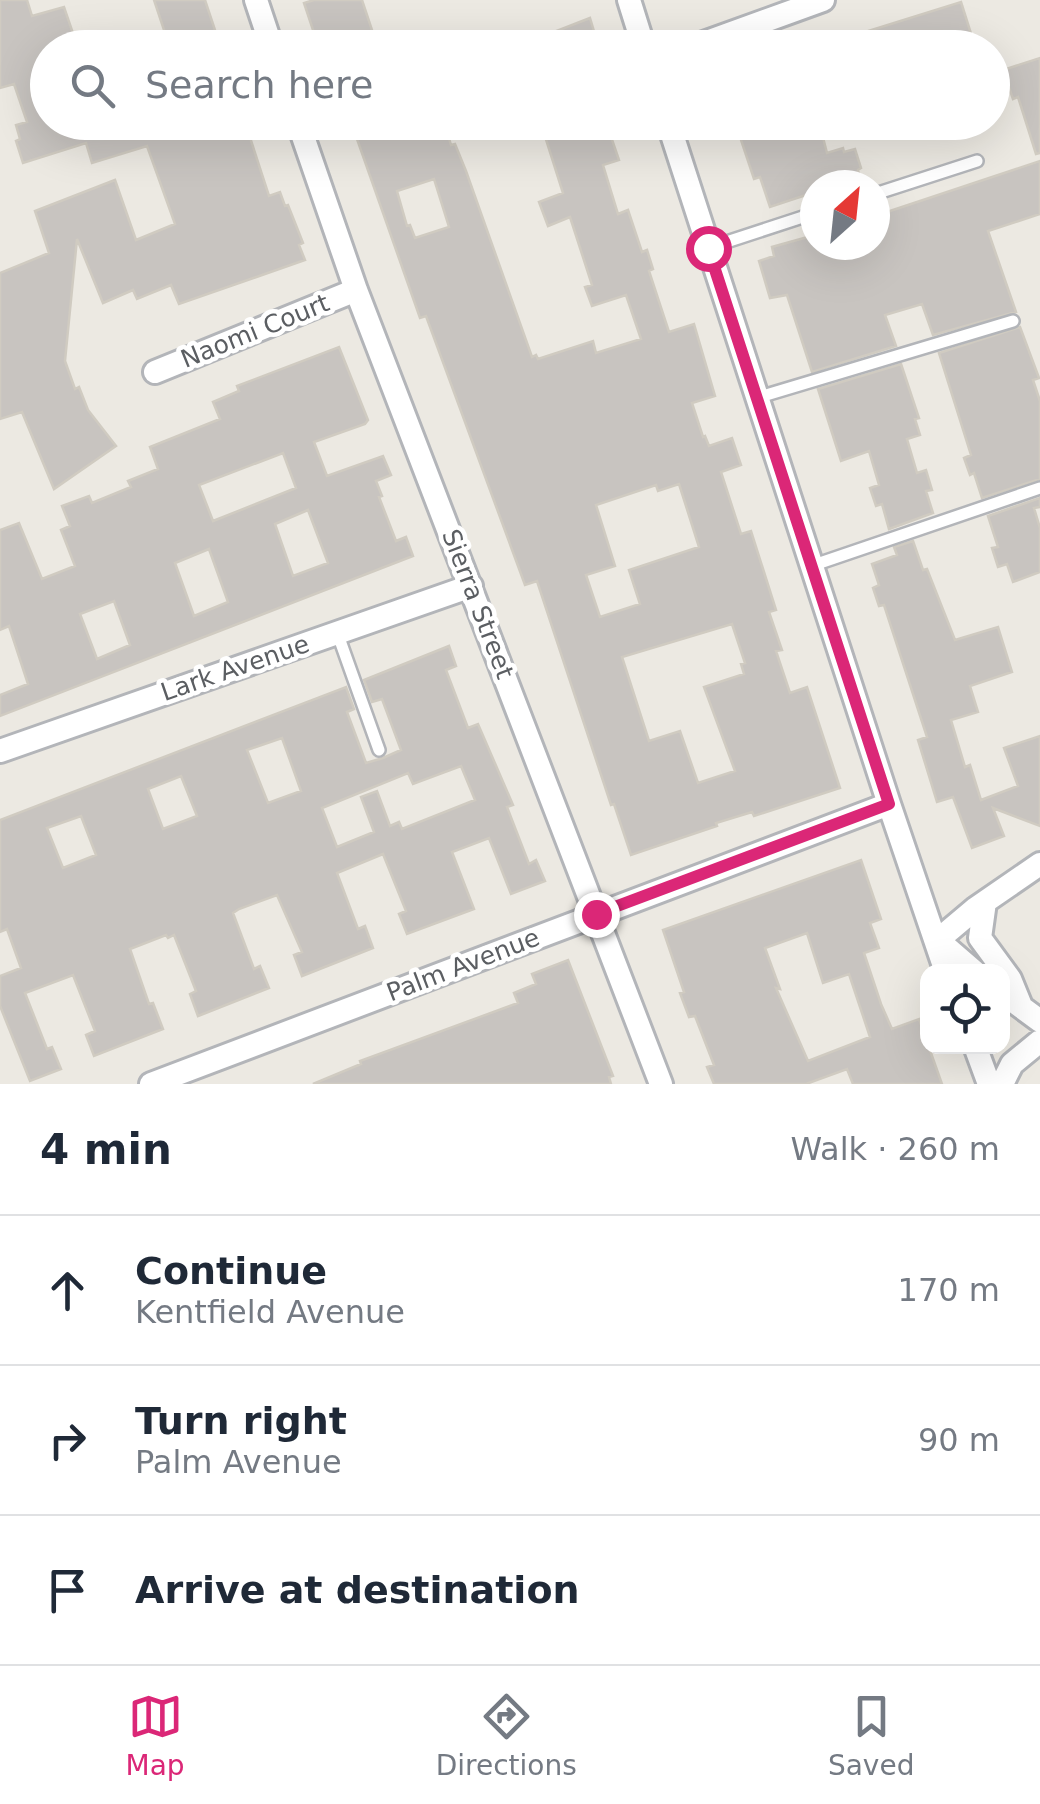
<!DOCTYPE html>
<html lang="en">
<head>
<meta charset="utf-8">
<style>
	:root { --surface:#fff; --page:#f6f6f7; --text:#1f2937; --muted:#747a83; --line:#e0e1e3; --accent:#db2777 }
	body { margin:0; font-family:"DejaVu Sans",sans-serif; background:var(--page); color:var(--text) }
	.controls { position:absolute; right:30px; bottom:30px; display:grid; overflow:hidden; border-radius:20px; box-shadow:0 10px 40px #0002 }
	.controls button { width:90px; height:90px; display:grid; place-items:center; padding:0; border:0; border-bottom:2px solid var(--line); background:var(--surface); color:var(--text); font:50px sans-serif }
	.compass { position:absolute; left:800px; top:170px; width:90px; height:90px; border-radius:50%; background:var(--surface); box-shadow:0 10px 40px #0002; rotate:27deg }
	.stop { position:absolute; width:30px; height:30px; margin:-22px; border:8px solid #db2777; border-radius:50%; background:#fff }
	.stop.end { background:#db2777; border-color:#fff; box-shadow:0 2px 10px #0008 }
	.list { margin:0; padding:0; list-style:none }
	h2 { display:flex; justify-content:space-between; align-items:center; height:130px; margin:0; padding:0 40px; font-size:42px }
	h2 small { font-size:32px; font-weight:400; color:var(--muted) }
	.list li { display:grid; grid-template-columns:65px 1fr auto; gap:30px; align-items:center; box-sizing:border-box; height:150px; padding:0 40px; border-top:2px solid var(--line) }
	.list b { display:block; font-size:38px; white-space:nowrap }
	.list p { margin:0; font-size:32px; white-space:nowrap; color:var(--muted) }
	.list em { font-size:32px; font-style:normal; color:var(--muted) }
	.icon { flex:none; width:55px; height:55px; fill:none; stroke:currentColor; stroke-width:2; stroke-linecap:round; stroke-linejoin:round }
	.map { position:relative; flex:none; width:1040px; height:1084px; overflow:hidden }
	.search { position:absolute; background:var(--surface); box-shadow:0 10px 40px #0002; left:30px; right:30px; top:30px; height:110px; display:flex; align-items:center; gap:25px; box-sizing:border-box; padding:0 35px; border-radius:55px; color:var(--muted); font-size:38px }
	.sheet { height:580px; background:var(--surface) }
	nav { display:flex; justify-content:space-around; align-items:center; box-sizing:border-box; height:140px; border-top:2px solid var(--line); background:var(--surface); font-size:28px; color:var(--muted) }
	nav a { display:grid; justify-items:center; gap:5px }
	nav .on { color:var(--accent) }
	.map>svg:first-child { display:block }
</style>
</head>
<body>
<div class="map">
<svg width="1040" height="1084" viewBox="0 0 1040 1084">
	<rect width="100%" height="100%" fill="#ece9e2"/>
	<path fill="#c8c4c0" stroke="#d0cbc1" stroke-width="2.5" fill-rule="evenodd" d="M0,0H27L32,16L64,7L78,48H48V122H100L104,135L146,122H245L269,196L280,192L285,206L288,205L303,243L299,245L305,260L179,304L171,285L137,299L133,290L103,303L77,239L65,361L75,389L79,387L88,410L116,446L54,489L22,412L0,419V273L49,253L35,211L115,180L136,240L175,224L147,146L92,163L86,143L23,163L16,141L20,139L16,125L27,122L14,84L0,88Z
		M154,0H205L221,48H170Z
		M314,0H362L378,48H319L304,3Z
		M961,2L973,40L948,48H830V43Z
		M590,18L599,48H524L523,44Z
		M1040,58V153L1036,154L1018,97L1013,99L1003,70Z
		M351,122H444L451,145L455,144L466,171L532,357L536,355L538,359L593,341L596,353L641,339L626,295L592,306L585,287L592,285L570,217L548,226L539,202L563,193L543,130L566,122H606L619,160L603,165L618,214L628,210L642,252L647,250L653,269L649,271L669,332L694,324L715,396L692,403L703,437L705,436L709,446L732,438L741,465L721,472L741,534L751,531L776,610L769,612L782,650L776,651L790,693L807,687L840,788L754,816L752,812L716,823L717,826L631,855L614,804L611,805L537,581L525,585L426,316L420,318ZM434,179L449,227L415,238L410,225L407,226L397,191ZM679,484L699,547L629,570L640,604L600,617L586,575L615,566L596,505L656,485L658,491ZM732,624L745,663L741,664L744,674L704,687L735,771L698,783L680,731L649,741L622,657Z
		M735,122H819L827,153L843,148L844,152L855,149L861,168L858,170L860,178L837,185H815V192L770,207L760,177L754,179Z
		M1040,161V214L988,231L1016,312L933,335L922,304L885,315L896,346L812,372L787,295L770,298L759,261L774,256L772,247L815,235V245H875V216Z
		M1020,327L1039,378L1033,380L1040,401V479L982,498L974,473L970,475L964,458L971,455L939,353Z
		M339,347L368,420L365,424L314,442L327,476L383,456L391,475L376,481L382,496L379,497L396,541L406,537L413,556L0,716V695L28,684L9,626L0,630V530L19,523L42,579L75,566L61,530L70,526L62,506L89,496L92,503L131,487L128,481L158,469L150,447L220,419L213,402L239,391L237,386ZM283,453L296,488L213,521L199,485ZM308,510L328,563L293,576L275,524ZM209,549L228,602L194,616L175,563ZM114,601L130,645L97,659L80,614Z
		M901,364L919,418L915,419L920,435L907,439L917,473L926,470L932,490L926,491L933,513L889,529L882,504L876,506L870,488L879,485L869,451L841,461L818,389Z
		M1040,498V507L1034,508L1040,528V572L1013,582L1007,564L998,567L992,548L998,547L988,516Z
		M913,541L923,570L927,569L955,640L998,627L1012,672L970,686L978,712L951,720L965,767L970,765L981,800L1018,786L1004,748L1040,736V826L993,808L1004,836L972,848L953,797L937,802L918,740L927,737L884,605L879,606L873,588L879,585L872,564L897,555L894,547Z
		M449,646L456,666L446,670L468,728L478,724L513,805L507,807L529,864L536,860L545,881L511,894L489,838L452,852L474,909L407,934L399,914L406,911L383,854L337,873L358,929L365,926L373,948L302,976L294,955L302,952L277,895L239,909L233,913L254,969L260,966L269,988L198,1016L190,994L196,991L174,935L168,938L166,935L130,949L149,1004L153,1003L163,1029L94,1056L86,1035L95,1031L73,975L25,993L47,1049L52,1047L61,1069L30,1081L0,1006V976L21,968L7,929L0,932V820L346,687L354,709L347,712L366,763L383,758L401,750L382,699L372,702L364,680ZM282,738L301,791L268,803L247,750ZM461,766L475,800L402,829L399,822L390,826L377,791L361,797L374,832L337,847L322,808L408,773L413,784ZM181,776L197,816L163,829L148,789ZM81,816L96,855L63,868L47,828Z
		M861,860L881,919L870,923L879,948L864,953L881,1004L892,1029L919,1019L942,1084H853L847,1069L806,1084H714L707,1067L714,1065L695,1016L689,1017L680,993L684,992L663,930ZM807,933L823,983L849,974L870,1037L808,1061L776,988L780,989L765,948Z
		M568,960L613,1076L609,1077L611,1084H313L361,1064L360,1061L518,1003L514,993L536,984L532,974Z"/>
	<g fill="none" stroke-linecap="round" stroke-linejoin="round">
		<g stroke="#b3b5b9" stroke-width="16">
			<path id="lane" d="M875,194L977,161
				M708,248L815,213
				M756,398L1013,321
				M811,566L1040,488
				M337,632L379,750"/>
		</g>
		<g stroke="#b3b5b9" stroke-width="28">
			<path id="street" d="M256,0L272,48
				M629,0L644,48
				M690,48L823,0
				M298,122L356,290L661,1084
				M668,122L889,804L946,972
				M155,372L356,290
				M0,751L471,586
				M985,902L980,938L1010,979L1021,1006
				M938,940L976,908L1040,864
				M938,940L975,972
				M1009,998L1040,1021
				M975,1046L989,1084
				M151,1084L889,804
				M1002,1084L1012,1064L1040,1041"/>
		</g>
		<use href="#lane" stroke="#fff" stroke-width="11"/>
		<use href="#street" stroke="#fff" stroke-width="22"/>
	</g>
	<g fill="none" stroke-linecap="round" stroke-linejoin="round">
		<path stroke="#db2777" stroke-width="12" d="M596,914L889,804L708,248"/>
	</g>
	<g text-anchor="middle" dominant-baseline="central" stroke-width="9" stroke-linejoin="round" paint-order="stroke">
		<g font-size="25" fill="#5b5e62" stroke="#fff">
			<text transform="translate(255 331) rotate(-22)">Naomi Court</text>
			<text transform="translate(478 604) rotate(69)">Sierra Street</text>
			<text transform="translate(235 668) rotate(-19)">Lark Avenue</text>
			<text transform="translate(463 965) rotate(-21)">Palm Avenue</text>
		</g>
	</g>
</svg>
<div class="controls">
<button><svg class="icon" aria-label="locate" viewBox="0 0 24 24"><circle cx="12" cy="12" r="6"/><path d="M12 2v4M12 18v4M2 12h4M18 12h4"/></svg></button>
</div>
<svg class="compass" viewBox="-18 -18 36 36"><path d="M0-13l5 13h-10z" fill="#e53935"/><path d="M0 13l5-13h-10z" fill="#747a83"/></svg>
<div class="stop" style="left:708px;top:248px"></div>
<div class="stop end" style="left:596px;top:914px"></div>
<div class="search"><svg class="icon" aria-label="search" viewBox="0 0 24 24"><circle cx="10" cy="10" r="6"/><path d="M15 15l6 6"/></svg>Search here</div>
</div>
<section class="sheet">
<h2>4 min<small>Walk · 260 m</small></h2>
<ul class="list">
<li><svg class="icon" aria-label="ahead" viewBox="0 0 24 24"><path d="M12 20V5M6 11l6-6 6 6"/></svg><div><b>Continue</b><p>Kentfield Avenue</p></div><em>170 m</em></li>
<li><svg class="icon" aria-label="right" viewBox="0 0 24 24"><path d="M7 20v-9h11M14 6l5 5-5 5"/></svg><div><b>Turn right</b><p>Palm Avenue</p></div><em>90 m</em></li>
<li><svg class="icon" aria-label="arrive" viewBox="0 0 24 24"><path d="M6 21V4h12l-3 4 3 4H6"/></svg><div><b>Arrive at destination</b></div></li>
</ul>
</section>
<nav>
<a class="on"><svg class="icon" aria-label="map" viewBox="0 0 24 24"><path d="M3 6l6-2 6 2 6-2v14l-6 2-6-2-6 2zM9 4v14M15 6v14"/></svg>Map</a>
<a><svg class="icon" aria-label="directions" viewBox="0 0 24 24"><path d="M12 3l9 9-9 9-9-9zM9 14v-3h6M13 9l2 2-2 2"/></svg>Directions</a>
<a><svg class="icon" aria-label="saved" viewBox="0 0 24 24"><path d="M7 4h10v16l-5-4-5 4z"/></svg>Saved</a>
</nav>
</body>
</html>
